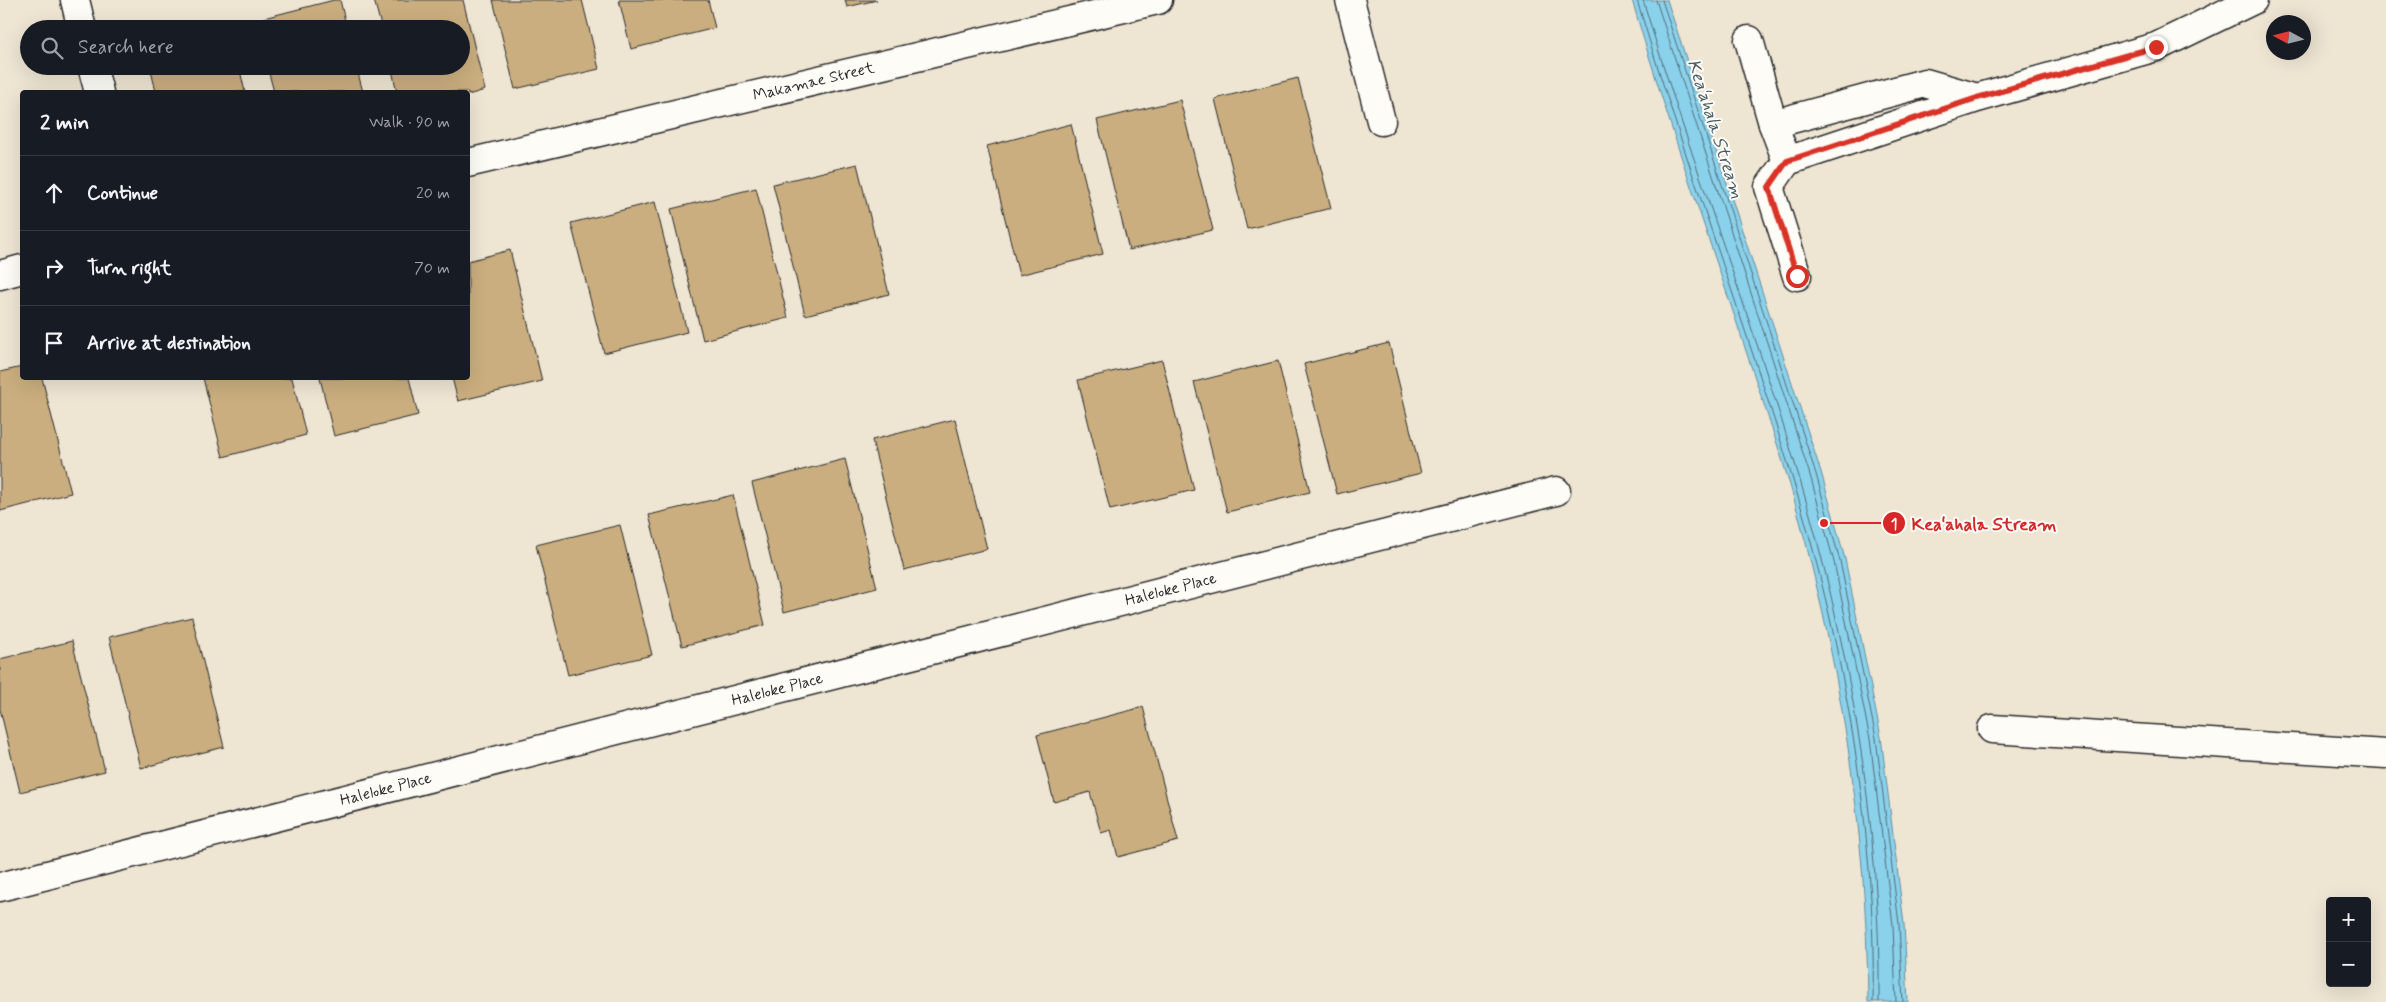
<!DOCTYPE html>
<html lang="en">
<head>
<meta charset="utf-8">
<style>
	:root { --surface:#171b24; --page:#20242c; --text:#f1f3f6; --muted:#9ea1a6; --line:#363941 }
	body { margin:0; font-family:Mynerve,sans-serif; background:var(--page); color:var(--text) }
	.controls { position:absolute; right:15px; bottom:15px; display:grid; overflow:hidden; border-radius:5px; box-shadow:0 5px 20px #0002 }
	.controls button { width:45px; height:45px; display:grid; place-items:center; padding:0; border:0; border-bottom:1px solid var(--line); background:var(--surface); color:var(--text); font:25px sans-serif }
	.compass { position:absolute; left:2266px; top:15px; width:45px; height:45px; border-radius:50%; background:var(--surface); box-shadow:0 5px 20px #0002; rotate:277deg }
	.stop { position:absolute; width:15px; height:15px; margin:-11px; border:4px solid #d93025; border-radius:50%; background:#fff }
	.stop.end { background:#d93025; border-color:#fff; box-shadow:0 1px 5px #0008 }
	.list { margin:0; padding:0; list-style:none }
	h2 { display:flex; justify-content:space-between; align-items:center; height:65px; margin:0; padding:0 20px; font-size:21px }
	h2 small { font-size:16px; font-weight:400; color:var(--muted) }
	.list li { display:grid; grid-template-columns:32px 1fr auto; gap:15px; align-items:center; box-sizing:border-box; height:75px; padding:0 20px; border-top:1px solid var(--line) }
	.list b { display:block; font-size:19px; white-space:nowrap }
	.list em { font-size:16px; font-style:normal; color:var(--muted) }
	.icon { flex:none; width:28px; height:28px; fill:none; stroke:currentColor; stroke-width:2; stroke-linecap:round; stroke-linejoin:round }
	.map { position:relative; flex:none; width:2386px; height:1002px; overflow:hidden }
	.search { position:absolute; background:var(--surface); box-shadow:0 5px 20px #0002; left:20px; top:20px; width:450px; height:55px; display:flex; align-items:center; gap:12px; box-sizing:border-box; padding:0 18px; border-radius:28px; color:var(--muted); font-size:19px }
	.panel { position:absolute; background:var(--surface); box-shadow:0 5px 20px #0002; left:20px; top:90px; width:450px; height:290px; border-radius:5px }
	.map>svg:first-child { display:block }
</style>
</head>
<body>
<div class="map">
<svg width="2386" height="1002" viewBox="0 0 2386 1002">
	<rect width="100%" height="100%" fill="#eee5d3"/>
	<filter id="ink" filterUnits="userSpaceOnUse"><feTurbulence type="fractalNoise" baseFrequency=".02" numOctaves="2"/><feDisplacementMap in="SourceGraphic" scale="10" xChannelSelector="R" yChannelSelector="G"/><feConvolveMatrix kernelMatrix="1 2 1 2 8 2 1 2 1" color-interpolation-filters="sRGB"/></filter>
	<g filter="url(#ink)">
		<path fill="#8ad1eb" stroke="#648f9e" d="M1632,0H1667L1821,472L1845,559L1881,737L1904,924L1908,1002H1868C1867,824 1839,656 1790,485C1778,445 1764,405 1751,366C1711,244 1668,123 1632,0Z"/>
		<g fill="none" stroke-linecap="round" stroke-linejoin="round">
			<path stroke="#516d78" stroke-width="1" d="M1637,0C1685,161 1744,319 1793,480C1843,642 1877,832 1873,1002
				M1643,0C1691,161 1752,318 1800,480C1850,648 1881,826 1879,1002
				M1656,0L1810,475L1834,562L1870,739L1893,925L1896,1002
				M1662,0L1816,474L1840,561L1876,738L1899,924L1903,1002"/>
		</g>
		<path fill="#caae7f" stroke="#2b2b2b" d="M334,0H340L347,29H258L256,20Z
			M374,0H463L485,90L468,95V92H397L391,66H461V29H382Z
			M493,0H582L599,69L515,89Z
			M619,0H708L715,28L631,49Z
			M845,0H877L847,7Z
			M228,21L229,29H199Z
			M150,66H239L245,92H156Z
			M267,66H356L363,92H274Z
			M1298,78L1331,208L1247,229L1215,99Z
			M1180,100L1213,230L1129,250L1097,120Z
			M1071,124L1103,254L1019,275L987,146Z
			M857,164L889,294L805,315L773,184Z
			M756,188L788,318L703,340L671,209Z
			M655,202L687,332L604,353L571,223Z
			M510,250L542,381L458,401L452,378H468V261Z
			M1389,343L1421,473L1337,494L1304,364Z
			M1162,360L1194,490L1110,510L1078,380Z
			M1278,361L1310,492L1227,512L1194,382Z
			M22,367V378H42L71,493L0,511V372Z
			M203,378H292L306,435L223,457Z
			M320,378H409L418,415L334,436Z
			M955,419L987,549L904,570L872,440Z
			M845,459L877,588L784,612L752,483Z
			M733,495L765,625L682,646L649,515Z
			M620,525L652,655L568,675L536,545Z
			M192,617L224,747L141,768L109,637Z
			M72,641L105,771L20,792L0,709V659Z
			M1143,707L1178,841L1118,857L1111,830L1101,833L1090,792L1054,802L1037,735Z"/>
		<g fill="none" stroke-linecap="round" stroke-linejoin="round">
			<g stroke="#2b2b2b" stroke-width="31">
				<g id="minor">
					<path d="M75,0L82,29"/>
					<path d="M1350,0L1381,121"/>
					<path d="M1749,40L1773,124"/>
					<path d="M92,66L99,92"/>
					<path d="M1977,98L1925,83L1773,124L1787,161L1977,98L2156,47L2253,0"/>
					<path d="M1787,161L1769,187L1797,276"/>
					<path id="s1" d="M468,163L1158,0"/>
					<path d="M0,275L22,269"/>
					<path d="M1992,729L2386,754"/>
					<path id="s2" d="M0,887L1556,491"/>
				</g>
			</g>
			<use href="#minor" stroke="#fdfcf7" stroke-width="28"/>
		</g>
	</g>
	<g fill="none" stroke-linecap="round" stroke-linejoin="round" filter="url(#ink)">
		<path stroke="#d93025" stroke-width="6" d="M1797,276L1769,187L1787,161L1977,98L2156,47"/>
	</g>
	<g text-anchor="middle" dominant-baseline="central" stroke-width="4" stroke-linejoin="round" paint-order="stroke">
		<g font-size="16" fill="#2b2b2b" stroke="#fdfcf7">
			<text stroke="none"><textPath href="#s1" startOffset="355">Makamae Street</textPath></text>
			<text stroke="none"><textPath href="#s2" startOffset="1208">Haleloke Place</textPath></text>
			<text stroke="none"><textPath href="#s2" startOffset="802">Haleloke Place</textPath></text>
			<text stroke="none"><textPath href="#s2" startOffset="398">Haleloke Place</textPath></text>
		</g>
		<g font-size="18" font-style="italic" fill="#485d65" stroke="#fdfcf7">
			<text transform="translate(1715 129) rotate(72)">Keaʻahala Stream</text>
		</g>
	</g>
	<path fill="none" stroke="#d62828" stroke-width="2" d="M1824 523L1894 523"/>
	<g fill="#d62828" stroke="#fdfcf7" stroke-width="2">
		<circle cx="1824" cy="523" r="5"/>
		<circle cx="1894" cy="523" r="12"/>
	</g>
	<g font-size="15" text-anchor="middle" font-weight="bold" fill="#fff">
		<text x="1894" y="529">1</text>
	</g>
	<g font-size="18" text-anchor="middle" font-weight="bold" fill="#d62828" stroke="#fdfcf7" stroke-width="4" stroke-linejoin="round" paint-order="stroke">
		<text x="1984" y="530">Keaʻahala Stream</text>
	</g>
</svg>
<div class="controls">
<button>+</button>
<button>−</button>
</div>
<svg class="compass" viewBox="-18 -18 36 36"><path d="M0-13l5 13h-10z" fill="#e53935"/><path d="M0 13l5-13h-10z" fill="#9ea1a6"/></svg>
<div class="stop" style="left:1797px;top:276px"></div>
<div class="stop end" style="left:2156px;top:47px"></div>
<div class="search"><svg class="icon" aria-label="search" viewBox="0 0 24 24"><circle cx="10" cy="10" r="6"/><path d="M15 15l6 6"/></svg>Search here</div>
<section class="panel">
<h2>2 min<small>Walk · 90 m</small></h2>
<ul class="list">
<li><svg class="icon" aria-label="ahead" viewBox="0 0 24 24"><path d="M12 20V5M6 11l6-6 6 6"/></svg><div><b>Continue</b></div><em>20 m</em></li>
<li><svg class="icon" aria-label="right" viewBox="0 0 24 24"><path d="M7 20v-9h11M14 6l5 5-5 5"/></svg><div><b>Turn right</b></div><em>70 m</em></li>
<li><svg class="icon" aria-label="arrive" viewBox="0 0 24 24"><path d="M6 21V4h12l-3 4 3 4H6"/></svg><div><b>Arrive at destination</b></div></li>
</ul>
</section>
</div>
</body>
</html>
